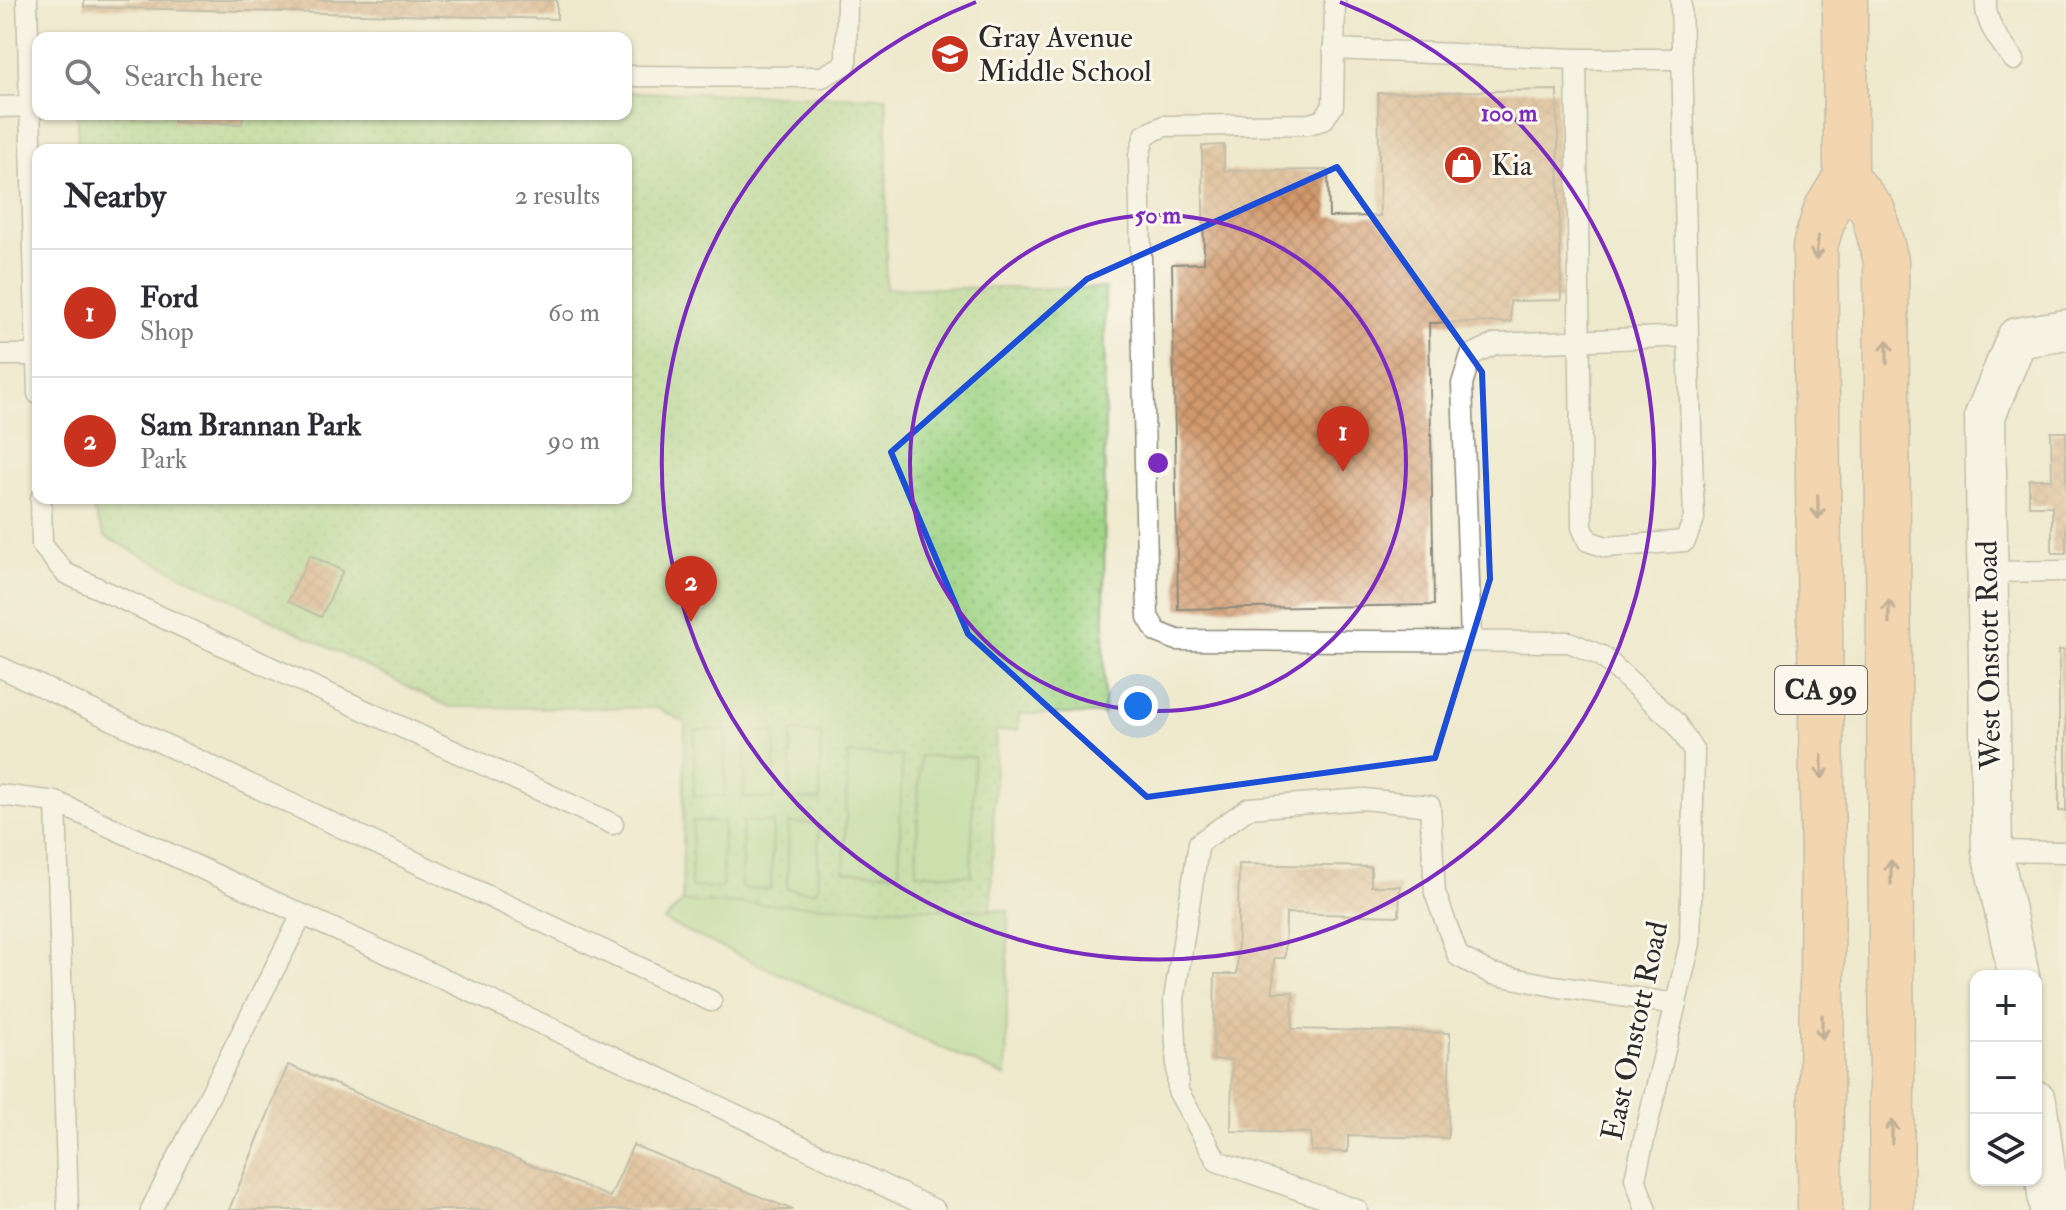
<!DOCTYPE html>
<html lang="en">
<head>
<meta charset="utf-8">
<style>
	:root { --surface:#fff; --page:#f2f2f3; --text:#2b2b33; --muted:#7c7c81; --line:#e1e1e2; --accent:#c8321e }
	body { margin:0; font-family:"IM FELL Double Pica",serif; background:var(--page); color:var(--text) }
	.controls { position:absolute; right:24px; bottom:24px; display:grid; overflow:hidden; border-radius:16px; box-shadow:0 2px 6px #0004 }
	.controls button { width:72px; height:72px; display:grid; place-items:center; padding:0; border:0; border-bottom:2px solid var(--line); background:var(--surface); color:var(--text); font:40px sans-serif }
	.you { position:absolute; left:1138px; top:706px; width:28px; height:28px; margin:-20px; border:6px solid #fff; border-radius:50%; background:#1a73e8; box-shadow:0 0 0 12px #1a73e833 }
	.badge { display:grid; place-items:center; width:52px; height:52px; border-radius:50%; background:var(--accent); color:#fff; font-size:26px; font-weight:700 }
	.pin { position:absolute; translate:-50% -66px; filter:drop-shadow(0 2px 4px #0008) }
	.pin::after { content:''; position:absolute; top:42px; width:28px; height:24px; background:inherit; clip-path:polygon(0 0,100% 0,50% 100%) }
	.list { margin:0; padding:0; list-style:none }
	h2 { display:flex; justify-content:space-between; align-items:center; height:104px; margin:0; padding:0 32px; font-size:34px }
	h2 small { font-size:26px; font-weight:400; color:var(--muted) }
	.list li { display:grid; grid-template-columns:52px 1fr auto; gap:24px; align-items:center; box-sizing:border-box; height:128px; padding:0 32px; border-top:2px solid var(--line) }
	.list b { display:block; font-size:30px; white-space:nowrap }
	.list p { margin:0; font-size:26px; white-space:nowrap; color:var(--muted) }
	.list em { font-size:26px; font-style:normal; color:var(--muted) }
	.icon { flex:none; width:44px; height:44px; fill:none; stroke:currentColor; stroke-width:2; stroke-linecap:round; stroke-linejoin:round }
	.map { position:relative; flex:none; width:2066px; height:1210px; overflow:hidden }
	.search { position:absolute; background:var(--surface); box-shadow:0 2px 6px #0004; left:32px; top:32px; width:600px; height:88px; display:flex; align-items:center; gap:20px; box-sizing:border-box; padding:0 28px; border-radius:16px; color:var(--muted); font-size:30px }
	.panel { position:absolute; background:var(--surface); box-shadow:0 2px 6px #0004; left:32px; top:144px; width:600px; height:360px; border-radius:16px }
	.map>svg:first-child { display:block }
</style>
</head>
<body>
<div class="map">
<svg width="2066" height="1210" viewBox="0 0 2066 1210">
	<defs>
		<pattern id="park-dots" width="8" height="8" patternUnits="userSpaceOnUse" patternTransform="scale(2)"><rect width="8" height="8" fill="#9fd485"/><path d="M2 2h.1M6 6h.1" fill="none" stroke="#89b673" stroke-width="1.8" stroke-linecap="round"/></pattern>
		<pattern id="building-cross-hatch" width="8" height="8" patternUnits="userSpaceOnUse" patternTransform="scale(2)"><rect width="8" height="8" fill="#d2996c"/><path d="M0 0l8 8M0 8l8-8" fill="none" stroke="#ab7d59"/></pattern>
	</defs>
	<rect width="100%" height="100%" fill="#fbf7ec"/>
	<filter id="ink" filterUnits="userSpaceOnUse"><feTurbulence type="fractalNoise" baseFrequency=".0125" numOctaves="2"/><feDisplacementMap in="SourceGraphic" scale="16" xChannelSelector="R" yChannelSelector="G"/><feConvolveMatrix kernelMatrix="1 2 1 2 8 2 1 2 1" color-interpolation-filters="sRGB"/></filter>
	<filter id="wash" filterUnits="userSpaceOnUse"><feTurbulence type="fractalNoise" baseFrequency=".006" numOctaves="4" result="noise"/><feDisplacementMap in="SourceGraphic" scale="32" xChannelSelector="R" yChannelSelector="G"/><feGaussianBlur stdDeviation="1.8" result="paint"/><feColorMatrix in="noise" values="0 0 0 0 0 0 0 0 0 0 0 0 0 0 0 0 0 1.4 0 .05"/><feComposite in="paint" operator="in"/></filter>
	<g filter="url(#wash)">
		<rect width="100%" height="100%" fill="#efe9cd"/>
		<path fill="url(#park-dots)" stroke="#658058" stroke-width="2" d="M626,92L887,97L886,288H1105L1104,714H1019L1018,730L996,731L991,909L1008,911L1006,1077L664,921L682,902L685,722L656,708L449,707L105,537L88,498H626V150H78L77,114H626Z"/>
		<path fill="#9fd485" stroke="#658058" stroke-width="2" d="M695,730H726L725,796H694Z
			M746,731L776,732L774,799L744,798Z
			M791,732L821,734L820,800L790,799Z
			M848,754L902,756L899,873L844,871Z
			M920,756L974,757L971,875L916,873Z
			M693,821L723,822L722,888L691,887Z
			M743,822L773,823L771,889L741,888Z
			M789,823L819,824L817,891L787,889Z
			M682,902L1008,911L1006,1077L664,921Z"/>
		<g id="blocks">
			<path fill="url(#building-cross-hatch)" d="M84,0H557V19L84,7Z
				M1557,90L1561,300L1510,301L1511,322L1429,323L1434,605L1178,609L1172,264L1204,263L1202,146L1224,145V171L1328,170L1329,217L1380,216L1378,93Z
				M173,114H243L242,124L173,122Z
				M2051,432H2066V553H2052V506H2029V479H2052Z
				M310,555L343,571L321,617L288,601Z
				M2059,650H2066V811H2059Z
				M1239,864L1371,867V886H1400L1399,916L1286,913L1285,958H1274L1273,992H1293L1292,1029L1450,1033L1448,1138L1348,1136V1152L1311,1151V1133L1231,1131L1232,1060H1213L1215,974H1237Z
				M288,1065L610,1197L633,1145L793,1210H229Z"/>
		</g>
	</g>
	<g filter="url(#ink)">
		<use href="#blocks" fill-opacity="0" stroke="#8d8a7c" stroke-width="2"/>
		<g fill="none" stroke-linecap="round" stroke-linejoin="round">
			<g stroke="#8d8a7c" stroke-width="23">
				<path id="service" d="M27,0L38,394
					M1335,0L1333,106L1323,120L1309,124L1164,126L1145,135L1139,156L1148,617L1157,632L1177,640L1569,642L1602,656L1676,723L1694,752L1690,943L1635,1178L1646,1210
					M1986,0C1984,24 2001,42 2014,60
					M1333,49L1576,59L1582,527L1588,541L1606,547L1685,541L1694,519L1688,336
					M1576,59H1682
					M626,76L822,77L846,64L847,0
					M0,107L30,106
					M0,355H37
					M41,498L42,545L65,573L613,824
					M1987,572L2066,571
					M1471,640L1462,384L1471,355L1495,344L1688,336L1681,0
					M0,667L711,1001
					M0,795L56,802L649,1073L935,1210
					M56,802L68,1210
					M1992,851L2066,852
					M151,1210L302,915
					M1357,1210L1217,1161L1178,1091L1174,999L1199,843L1249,808L1364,799L1430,806L1435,893L1458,956L1492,974L1554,986L1676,1004"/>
			</g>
			<g stroke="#8d8a7c" stroke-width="43">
				<path id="minor" d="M2019,976L1992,851L1985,416L2017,338L2066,330
					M2036,1101L2050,1210"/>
			</g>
			<g stroke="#8d8a7c" stroke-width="47">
				<path id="trunk" d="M1846,177L1873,211L1886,261L1892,1083L1891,1210
					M1820,1210L1823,863L1815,246L1826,210L1846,177L1845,0"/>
			</g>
			<use href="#service" stroke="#fff" stroke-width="20"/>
			<use href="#minor" stroke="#fff" stroke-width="40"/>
			<use href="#trunk" stroke="#f9bc8a" stroke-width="44"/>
		</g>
		<defs><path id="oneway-shaft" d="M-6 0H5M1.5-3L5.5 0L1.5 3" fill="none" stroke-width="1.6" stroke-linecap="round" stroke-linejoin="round" transform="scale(2)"/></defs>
		<g stroke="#886c56">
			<use href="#oneway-shaft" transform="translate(1817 248) rotate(97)"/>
			<use href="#oneway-shaft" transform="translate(1887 352) rotate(-90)"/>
			<use href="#oneway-shaft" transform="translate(1818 507) rotate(89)"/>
			<use href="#oneway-shaft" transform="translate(1889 612) rotate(-90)"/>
			<use href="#oneway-shaft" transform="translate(1822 767) rotate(89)"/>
			<use href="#oneway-shaft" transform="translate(1891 872) rotate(-90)"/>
			<use href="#oneway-shaft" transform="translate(1822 1027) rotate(90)"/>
			<use href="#oneway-shaft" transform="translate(1892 1132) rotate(-89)"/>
		</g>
	</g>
	<path d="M0 0H2066V1210H0ZM1337,167L1482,372L1490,579L1435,758L1147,797L968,634L891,452L1087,279Z" fill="#efe9cd" fill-opacity=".55" fill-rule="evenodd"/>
	<path fill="none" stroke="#1d4ed8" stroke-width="6" stroke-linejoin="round" d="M1337,167L1482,372L1490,579L1435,758L1147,797L968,634L891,452L1087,279Z"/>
	<g fill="none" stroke="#7b2cbf" stroke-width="4">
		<circle cx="1158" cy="463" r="248"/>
		<path d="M1340 2A496 496 0 1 1 976 2"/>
	</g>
	<defs>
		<g id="school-disc" transform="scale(2)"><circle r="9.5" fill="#c8321e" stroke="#fbf7ec"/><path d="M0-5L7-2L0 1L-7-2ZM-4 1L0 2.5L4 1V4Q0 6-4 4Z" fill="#fff"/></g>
		<g id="shop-disc" transform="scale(2)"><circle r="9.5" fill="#c8321e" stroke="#fbf7ec"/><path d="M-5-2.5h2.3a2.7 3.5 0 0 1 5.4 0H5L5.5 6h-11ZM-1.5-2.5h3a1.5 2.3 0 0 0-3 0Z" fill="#fff"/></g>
	</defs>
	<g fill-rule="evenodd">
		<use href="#school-disc" x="950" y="54"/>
		<use href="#shop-disc" x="1463" y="165"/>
	</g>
	<g text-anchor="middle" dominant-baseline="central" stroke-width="6" stroke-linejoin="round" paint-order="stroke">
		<rect fill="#fbf7ec" stroke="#696865" stroke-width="2" x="1775" y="666" width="92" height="48" rx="6"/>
		<g font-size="28" font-weight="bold" fill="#2b2b2b">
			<text x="1821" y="690">CA 99</text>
		</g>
		<g font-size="30" fill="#2b2b2b" stroke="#fbf7ec" text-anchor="start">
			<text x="978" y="37">Gray Avenue<tspan x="978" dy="34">Middle School</tspan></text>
			<text x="1491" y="165">Kia</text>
		</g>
		<g font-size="30" fill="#2b2b2b" stroke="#fbf7ec">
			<text transform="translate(1989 655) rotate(-91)">West Onstott Road</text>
			<text transform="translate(1635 1031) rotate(-78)">East Onstott Road</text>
		</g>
	</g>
	<circle cx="1158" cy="463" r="12" fill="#7b2cbf" stroke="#fbf7ec" stroke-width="4"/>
	<g font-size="24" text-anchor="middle" font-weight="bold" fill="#7b2cbf" stroke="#fbf7ec" stroke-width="6" stroke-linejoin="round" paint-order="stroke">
		<text x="1509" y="121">100 m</text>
		<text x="1158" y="223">50 m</text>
	</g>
</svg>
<div class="controls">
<button>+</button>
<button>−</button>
<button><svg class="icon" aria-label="layers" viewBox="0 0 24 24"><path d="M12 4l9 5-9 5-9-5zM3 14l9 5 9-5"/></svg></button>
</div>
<div class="you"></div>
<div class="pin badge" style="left:1343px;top:472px">1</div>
<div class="pin badge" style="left:691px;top:622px">2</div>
<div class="search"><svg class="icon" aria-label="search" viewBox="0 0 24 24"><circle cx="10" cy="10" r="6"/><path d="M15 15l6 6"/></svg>Search here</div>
<section class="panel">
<h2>Nearby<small>2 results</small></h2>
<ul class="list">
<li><span class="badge">1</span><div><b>Ford</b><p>Shop</p></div><em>60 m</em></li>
<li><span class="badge">2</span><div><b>Sam Brannan Park</b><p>Park</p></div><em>90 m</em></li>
</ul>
</section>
</div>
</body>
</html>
